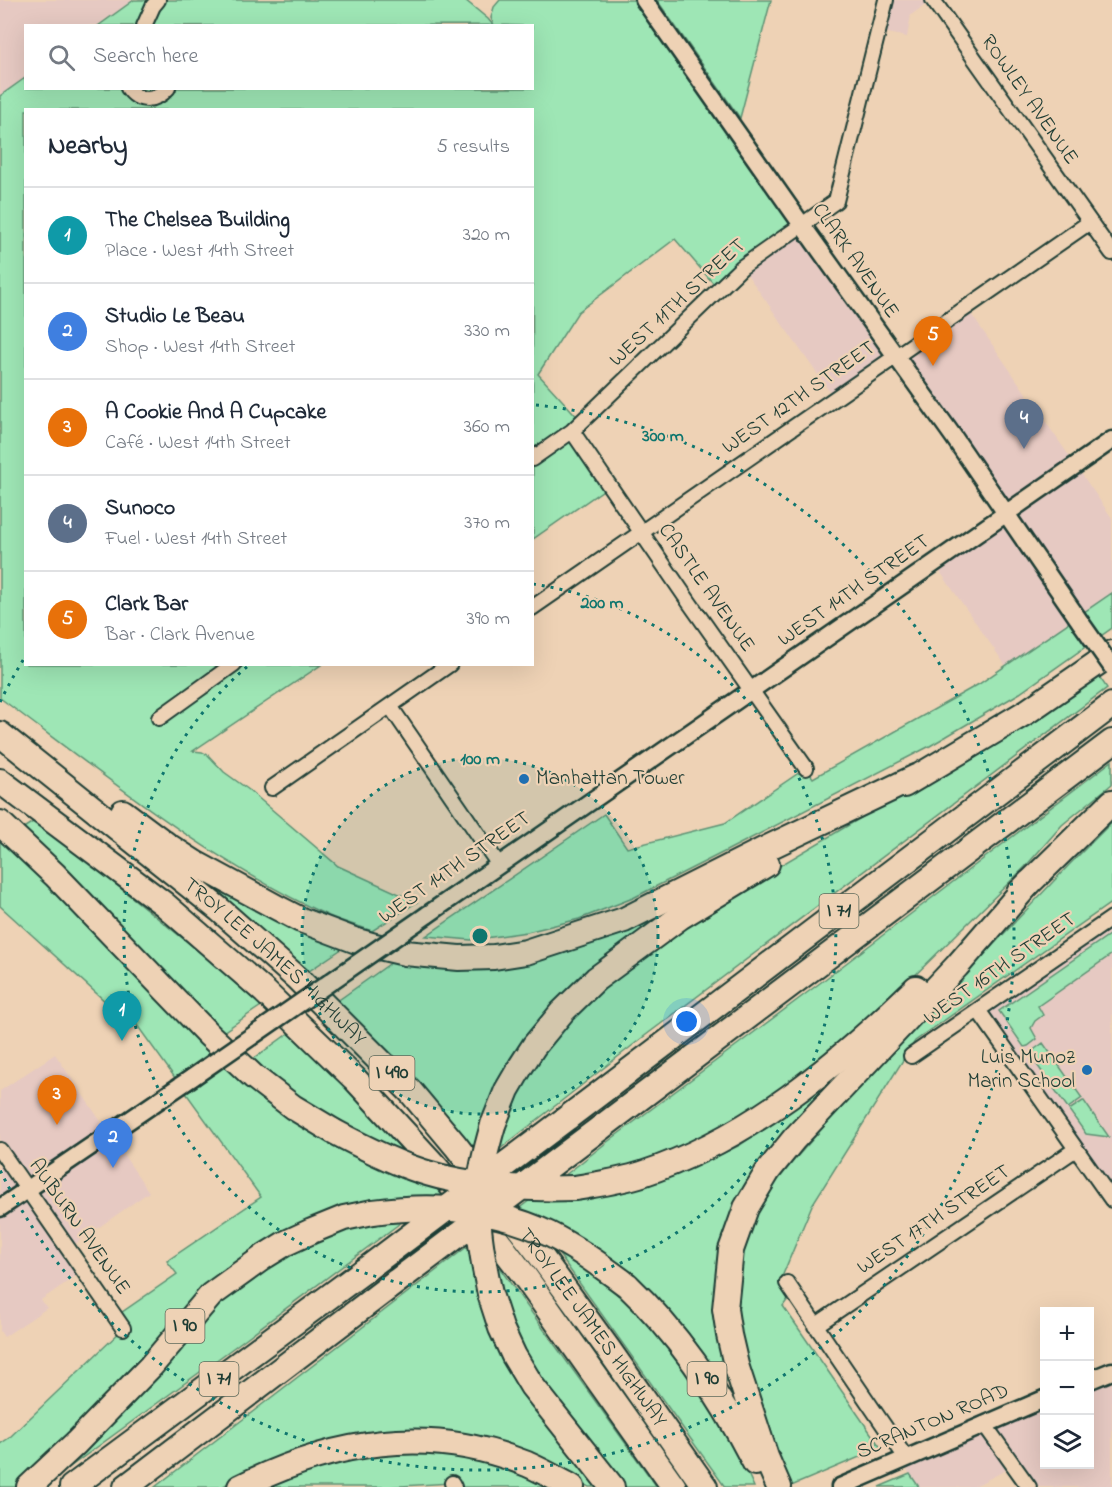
<!DOCTYPE html>
<html lang="en">
<head>
<meta charset="utf-8">
<style>
	:root { --surface:#fff; --page:#f6f6f7; --text:#1f2937; --muted:#747a83; --line:#e0e1e3; --accent:#0f766e }
	body { margin:0; font-family:"Indie Flower",sans-serif; background:var(--page); color:var(--text) }
	.controls { position:absolute; right:18px; bottom:18px; display:grid; overflow:hidden; border-radius:0px; box-shadow:0 6px 24px #0002 }
	.controls button { width:54px; height:54px; display:grid; place-items:center; padding:0; border:0; border-bottom:2px solid var(--line); background:var(--surface); color:var(--text); font:30px sans-serif }
	.you { position:absolute; left:687px; top:1022px; width:21px; height:21px; margin:-15px; border:4px solid #fff; border-radius:50%; background:#1a73e8; box-shadow:0 0 0 9px #1a73e833 }
	.badge { display:grid; place-items:center; width:39px; height:39px; border-radius:50%; background:var(--accent); color:#fff; font-size:20px; font-weight:700 }
	.pin { position:absolute; translate:-50% -50px; filter:drop-shadow(0 2px 3px #0008) }
	.pin::after { content:''; position:absolute; top:32px; width:21px; height:18px; background:inherit; clip-path:polygon(0 0,100% 0,50% 100%) }
	.list { margin:0; padding:0; list-style:none }
	h2 { display:flex; justify-content:space-between; align-items:center; height:78px; margin:0; padding:0 24px; font-size:26px }
	h2 small { font-size:20px; font-weight:400; color:var(--muted) }
	.list li { display:grid; grid-template-columns:39px 1fr auto; gap:18px; align-items:center; box-sizing:border-box; height:96px; padding:0 24px; border-top:2px solid var(--line) }
	.list b { display:block; font-size:22px; white-space:nowrap }
	.list p { margin:0; font-size:20px; white-space:nowrap; color:var(--muted) }
	.list em { font-size:20px; font-style:normal; color:var(--muted) }
	.icon { flex:none; width:33px; height:33px; fill:none; stroke:currentColor; stroke-width:2; stroke-linecap:round; stroke-linejoin:round }
	.map { position:relative; flex:none; width:1112px; height:1487px; overflow:hidden }
	.search { position:absolute; background:var(--surface); box-shadow:0 6px 24px #0002; left:24px; top:24px; width:510px; height:66px; display:flex; align-items:center; gap:15px; box-sizing:border-box; padding:0 21px; border-radius:0px; color:var(--muted); font-size:22px }
	.panel { position:absolute; background:var(--surface); box-shadow:0 6px 24px #0002; left:24px; top:108px; width:510px; height:558px; border-radius:0px }
	.map>svg:first-child { display:block }
</style>
</head>
<body>
<div class="map">
<svg width="1112" height="1487" viewBox="0 0 1112 1487">
	<rect width="100%" height="100%" fill="#eed2b5"/>
	<filter id="ink" filterUnits="userSpaceOnUse"><feTurbulence type="fractalNoise" baseFrequency=".0167" numOctaves="2"/><feDisplacementMap in="SourceGraphic" scale="12" xChannelSelector="R" yChannelSelector="G"/><feConvolveMatrix kernelMatrix="1 2 1 2 8 2 1 2 1" color-interpolation-filters="sRGB"/></filter>
	<g filter="url(#ink)">
		<path fill="#e6c9c2" d="M0,0H134L98,25L26,26L25,78L0,96Z
			M886,0H932L911,15L907,37L879,31Z
			M802,225L896,357L967,308L1112,518V593L1006,666L934,563L1006,513L896,357L835,399L742,267Z
			M1112,917V1200L978,1010Z
			M55,1054L149,1192L68,1249L83,1271L41,1300L47,1308L4,1337L0,1331V1091Z
			M1112,1371V1487H1029L1014,1466L973,1487H919L900,1460L1044,1399V1464H1090V1380Z"/>
		<path fill="#9ee6b5" stroke="#5e9274" stroke-width="1.5" d="M134,0H465L488,19L493,25L98,26Z
			M500,0H644L802,225L719,290L675,239L578,312L538,374L582,422L572,432L609,486L533,539L532,110H26V664H214L221,674L234,665H321L193,751L202,752L208,755L224,772L249,790L338,866L417,902L372,931C358,926 343,922 329,916C209,861 105,776 0,698V96L25,78L26,88H532V26L494,25L491,18L494,7Z
			M657,0H771L740,118L659,3Z
			M1112,593V628L1020,693L930,746L726,851L633,898L579,919L527,932L471,940L426,936L604,814L627,848L725,823L806,768L813,778L979,684Z
			M1098,675L1107,688L642,1038L496,1152L516,1087L594,990L725,898L881,806Z
			M1112,761V784L1062,825L1025,867L903,987L786,1089L695,1143L616,1171L559,1180L606,1143L816,986Z
			M36,820L207,958L261,1006L220,1034L22,829Z
			M1112,822V902L915,1041L812,1205L779,1284L788,1299L783,1306L881,1448L789,1487L750,1386L735,1309L737,1273L746,1236L762,1200L795,1159L868,1077L1069,865Z
			M0,823L254,1077L463,1199L397,1209L265,1256L29,1487H0V1444L9,1438L123,1329L115,1317L177,1274L167,1261L261,1197L116,996L106,1002L0,906Z
			M186,872L349,944L306,973Z
			M653,914L658,920L602,958L558,999L541,1017L508,1062L481,1126L473,1150C430,1098 388,1045 336,1002L395,960L432,966Z
			M1112,933V954L1038,1006L1043,1015L1035,1021L1031,1028L1037,1039L1028,1046L1024,1047L999,1011Z
			M289,1033L351,1093L408,1155L324,1116L249,1062Z
			M1043,1043L1082,1098L1068,1108L1030,1055L1031,1052Z
			M842,1072L740,1200L725,1356L727,1379L725,1384C712,1367 701,1349 687,1332C659,1296 610,1251 568,1231C552,1223 534,1217 517,1210L530,1200L608,1194L651,1184L690,1169L740,1145L782,1116Z
			M1083,1101H1084L1109,1137L1086,1134L1069,1110Z
			M407,1218L233,1348L71,1466L73,1460L212,1306L256,1269L336,1230Z
			M468,1246L481,1307L487,1325L503,1357L600,1487H589L554,1467L441,1434L230,1482L222,1487H155Z
			M553,1246L614,1285L662,1335L732,1439L754,1487H725Z
			M491,1256L657,1487H619L578,1436L513,1336Z
			M414,1442L572,1487H454L451,1483L385,1487H240Z
			M910,1474L919,1487H879Z"/>
		<g fill="none" stroke-linecap="round" stroke-linejoin="round">
			<g stroke="#1f3d34" stroke-width="18">
				<path id="minor" d="M933,0L1112,253
					M144,26L153,6L158,0
					M128,88C139,104 157,101 168,88
					M572,431L689,602L806,768
					M532,459L572,431L742,267L836,201L886,0
					M532,608L1090,222
					M390,706L499,865
					M159,718L234,664
					M272,788L450,664
					M978,1010L1112,1200
					M911,1056L1112,918
					M0,1150L123,1328
					M787,1283L906,1458
					M815,1326L1076,1149
					M984,1424L1029,1487
					M452,1483L454,1487"/>
			</g>
			<g stroke="#1f3d34" stroke-width="21">
				<path id="tertiary" d="M644,0L802,225L953,436L1081,623
					M427,915L1112,440
					M0,1208L193,1077
					M1090,1380L1112,1371
					M840,1487L1044,1399"/>
			</g>
			<g stroke="#1f3d34" stroke-width="28">
				<g id="motorway">
					<path id="s1" d="M0,734L220,910L297,978L410,1091L456,1146L537,1251L609,1350L705,1487"/>
					<path d="M0,781L164,904L265,992L354,1078L434,1165L490,1231L523,1274L674,1487"/>
					<path d="M904,785L1028,711L1112,653"/>
					<path d="M123,812L167,845L195,863L276,907L301,920L354,940L375,946L405,953L459,958L494,957L526,952L624,920L763,850L916,777"/>
					<path d="M0,823L55,875L209,1035L254,1077L293,1107L333,1131"/>
					<path d="M1019,893L1112,802"/>
					<path d="M567,1118L1112,705"/>
					<path d="M493,1125L507,1090L521,1066L534,1046L562,1012L596,979L680,917L767,864"/>
					<path d="M599,1129L1112,742"/>
					<path d="M575,1188C598,1184 621,1181 642,1174C749,1139 837,1065 916,988"/>
					<path d="M627,1285C681,1336 721,1397 755,1463"/>
					<path d="M490,1294L501,1328L514,1356L532,1386L612,1487"/>
					<path d="M29,1487L76,1443L151,1366L211,1295L265,1256L286,1243L312,1231L344,1218L373,1212"/>
					<path d="M72,1487L365,1270"/>
					<path d="M126,1487L397,1281"/>
					<path d="M240,1487C333,1441 428,1424 527,1464C543,1471 557,1479 572,1487"/>
					<path d="M779,1487L766,1457L736,1365L729,1335L725,1309L731,1250L746,1208L768,1171L794,1139L957,966L1029,883"/>
				</g>
			</g>
			<use href="#minor" stroke="#eed2b5" stroke-width="14"/>
			<use href="#tertiary" stroke="#eed2b5" stroke-width="16"/>
			<use href="#motorway" stroke="#eed2b5" stroke-width="24"/>
			<g stroke="#1f3d34" stroke-width="21" stroke-linecap="butt">
				<path id="tertiary-bridge" d="M1081,623L1112,667
					M193,1077L427,915"/>
			</g>
			<g stroke="#1f3d34" stroke-width="28" stroke-linecap="butt">
				<path id="motorway-bridge" d="M333,1131C359,1145 384,1158 412,1168C460,1186 525,1190 575,1188
					M373,1212C432,1204 495,1208 549,1234C577,1248 602,1266 627,1285
					M365,1270L567,1118
					M397,1281L599,1129
					M490,1294C484,1266 477,1231 478,1202C479,1176 486,1150 493,1125"/>
			</g>
			<use href="#tertiary-bridge" stroke="#eed2b5" stroke-width="16"/>
			<use href="#motorway-bridge" stroke="#eed2b5" stroke-width="24"/>
		</g>
	</g>
	<circle cx="480" cy="936" r="178" fill="#0f766e" fill-opacity=".12"/>
	<g fill="none" stroke="#0f766e" stroke-width="3" stroke-dasharray="3 6">
		<circle cx="480" cy="936" r="178"/>
		<path d="M533 584A356 356 0 1 1 249 665"/>
		<path d="M0 702A534 534 0 0 1 25 657M536 405A534 534 0 1 1 0 1170"/>
	</g>
	<g fill="#1f6fb2" stroke="#eed2b5" stroke-width="2">
		<circle cx="524" cy="779" r="6"/>
		<circle cx="1087" cy="1070" r="6"/>
	</g>
	<g text-anchor="middle" dominant-baseline="central" stroke-width="4.5" stroke-linejoin="round" paint-order="stroke">
		<g fill="#eed2b5" stroke="#5d6a5b" stroke-width="1.5">
			<rect x="819.5" y="894" width="39" height="34" rx="4.5"/>
			<rect x="369.5" y="1056" width="45" height="34" rx="4.5"/>
			<rect x="165.5" y="1309" width="39" height="34" rx="4.5"/>
			<rect x="199.5" y="1362" width="39" height="34" rx="4.5"/>
			<rect x="687.5" y="1362" width="39" height="34" rx="4.5"/>
		</g>
		<g font-size="20" font-weight="bold" fill="#1f3d34">
			<text x="839" y="911">I 71</text>
			<text x="392" y="1073">I 490</text>
			<text x="185" y="1326">I 90</text>
			<text x="219" y="1379">I 71</text>
			<text x="707" y="1379">I 90</text>
		</g>
		<g font-size="21" fill="#1f3d34" stroke="#eed2b5">
			<text transform="translate(1029 100) rotate(55)">ROWLEY AVENUE</text>
			<text transform="translate(855 261) rotate(55)">CLARK AVENUE</text>
			<text transform="translate(678 303) rotate(-43)">WEST 11TH STREET</text>
			<text transform="translate(799 398) rotate(-35)">WEST 12TH STREET</text>
			<text transform="translate(706 588) rotate(55)">CASTLE AVENUE</text>
			<text transform="translate(854 591) rotate(-35)">WEST 14TH STREET</text>
			<text transform="translate(455 868) rotate(-35)">WEST 14TH STREET</text>
			<text stroke="none"><textPath href="#s1" startOffset="357">TROY LEE JAMES HIGHWAY</textPath></text>
			<text transform="translate(1000 969) rotate(-35)">WEST 16TH STREET</text>
			<text transform="translate(934 1220) rotate(-34)">WEST 17TH STREET</text>
			<text transform="translate(79 1227) rotate(55)">AUBURN AVENUE</text>
			<text stroke="none"><textPath href="#s1" startOffset="843">TROY LEE JAMES HIGHWAY</textPath></text>
			<text transform="translate(933 1422) rotate(-23)">SCRANTON ROAD</text>
		</g>
		<g font-size="21" fill="#1f3d34" stroke="#eed2b5" text-anchor="start">
			<text x="536" y="779">Manhattan Tower</text>
			<text x="1075" y="1058" text-anchor="end">Luis Munoz<tspan x="1075" dy="24">Marin School</tspan></text>
		</g>
	</g>
	<circle cx="480" cy="936" r="9" fill="#0f766e" stroke="#eed2b5" stroke-width="3"/>
	<g font-size="18" text-anchor="middle" font-weight="bold" fill="#0f766e" stroke="#eed2b5" stroke-width="4.5" stroke-linejoin="round" paint-order="stroke">
		<text x="663" y="441">300 m</text>
		<text x="602" y="608">200 m</text>
		<text x="480" y="764">100 m</text>
	</g>
</svg>
<div class="controls">
<button>+</button>
<button>−</button>
<button><svg class="icon" aria-label="layers" viewBox="0 0 24 24"><path d="M12 4l9 5-9 5-9-5zM3 14l9 5 9-5"/></svg></button>
</div>
<div class="you"></div>
<div class="pin badge" style="left:122px;top:1041px;background:#0f9aa8">1</div>
<div class="pin badge" style="left:113px;top:1168px;background:#3f7fe0">2</div>
<div class="pin badge" style="left:57px;top:1125px;background:#e8710a">3</div>
<div class="pin badge" style="left:1024px;top:449px;background:#5c6f8a">4</div>
<div class="pin badge" style="left:933px;top:366px;background:#e8710a">5</div>
<div class="search"><svg class="icon" aria-label="search" viewBox="0 0 24 24"><circle cx="10" cy="10" r="6"/><path d="M15 15l6 6"/></svg>Search here</div>
<section class="panel">
<h2>Nearby<small>5 results</small></h2>
<ul class="list">
<li><span class="badge" style="background:#0f9aa8">1</span><div><b>The Chelsea Building</b><p>Place · West 14th Street</p></div><em>320 m</em></li>
<li><span class="badge" style="background:#3f7fe0">2</span><div><b>Studio Le Beau</b><p>Shop · West 14th Street</p></div><em>330 m</em></li>
<li><span class="badge" style="background:#e8710a">3</span><div><b>A Cookie And A Cupcake</b><p>Café · West 14th Street</p></div><em>360 m</em></li>
<li><span class="badge" style="background:#5c6f8a">4</span><div><b>Sunoco</b><p>Fuel · West 14th Street</p></div><em>370 m</em></li>
<li><span class="badge" style="background:#e8710a">5</span><div><b>Clark Bar</b><p>Bar · Clark Avenue</p></div><em>390 m</em></li>
</ul>
</section>
</div>
</body>
</html>
